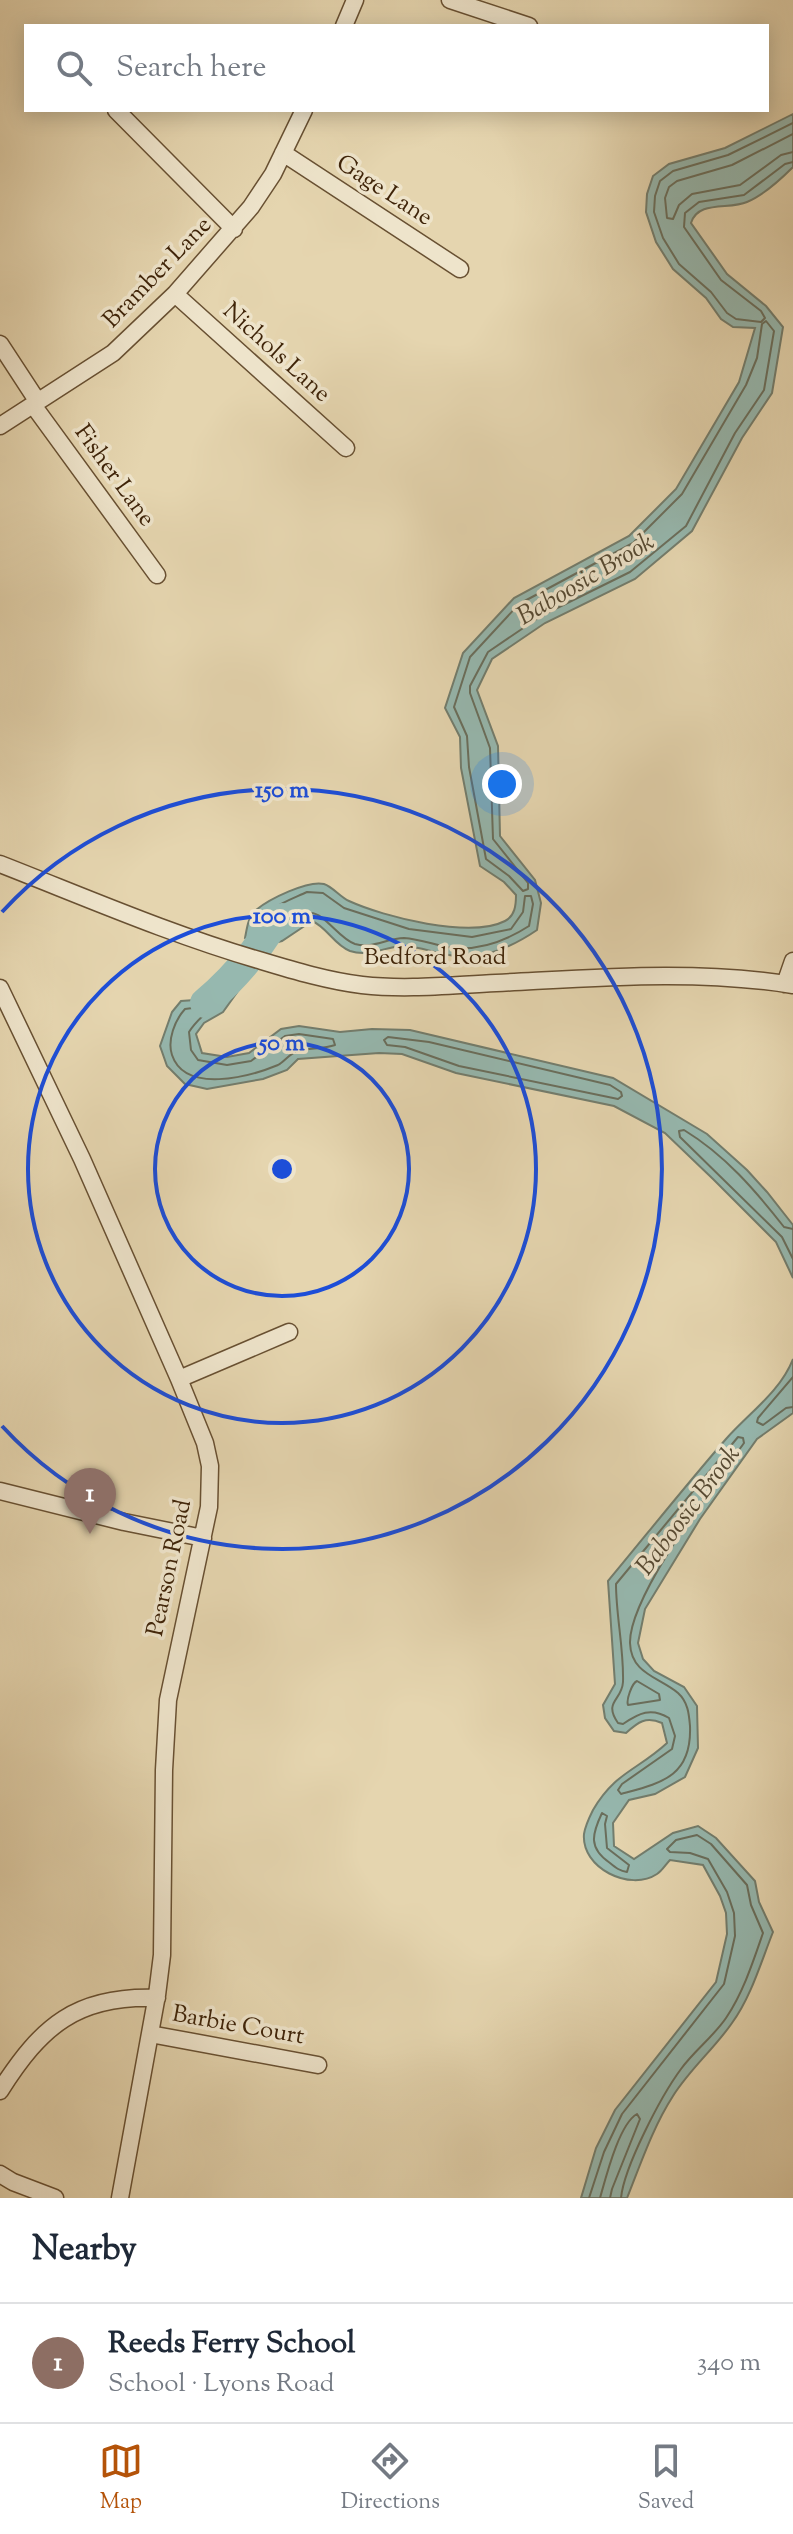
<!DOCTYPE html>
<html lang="en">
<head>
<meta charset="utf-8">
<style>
	:root { --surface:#fff; --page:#f2f2f3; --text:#1f2937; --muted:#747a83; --line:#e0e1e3; --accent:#b45309 }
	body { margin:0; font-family:"Sorts Mill Goudy",serif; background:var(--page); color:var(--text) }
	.you { position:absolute; left:502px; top:784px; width:28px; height:28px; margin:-20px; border:6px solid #fff; border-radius:50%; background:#1a73e8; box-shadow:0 0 0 12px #1a73e833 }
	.badge { display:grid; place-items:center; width:52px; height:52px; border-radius:50%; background:var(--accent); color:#fff; font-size:26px; font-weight:700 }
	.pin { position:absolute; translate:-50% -66px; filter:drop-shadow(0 2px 4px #0008) }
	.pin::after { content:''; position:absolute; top:42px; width:28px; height:24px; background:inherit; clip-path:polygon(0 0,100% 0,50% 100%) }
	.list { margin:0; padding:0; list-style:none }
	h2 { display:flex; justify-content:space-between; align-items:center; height:104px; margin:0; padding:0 32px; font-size:34px }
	h2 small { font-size:26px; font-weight:400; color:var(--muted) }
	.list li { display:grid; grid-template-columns:52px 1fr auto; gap:24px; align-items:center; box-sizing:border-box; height:120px; padding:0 32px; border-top:2px solid var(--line) }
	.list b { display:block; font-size:30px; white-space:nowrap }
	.list p { margin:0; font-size:26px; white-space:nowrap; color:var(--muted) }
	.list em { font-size:26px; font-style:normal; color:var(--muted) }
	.icon { flex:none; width:44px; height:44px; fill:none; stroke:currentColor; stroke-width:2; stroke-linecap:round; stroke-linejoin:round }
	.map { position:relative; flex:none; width:793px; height:2198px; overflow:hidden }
	.search { position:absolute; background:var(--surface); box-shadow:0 4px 20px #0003; left:24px; right:24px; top:24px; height:88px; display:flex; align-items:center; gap:20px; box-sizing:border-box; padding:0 28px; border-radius:0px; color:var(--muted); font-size:30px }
	.sheet { height:224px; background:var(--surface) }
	nav { display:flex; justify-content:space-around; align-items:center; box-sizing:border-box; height:112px; border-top:2px solid var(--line); background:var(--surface); font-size:22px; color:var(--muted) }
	nav a { display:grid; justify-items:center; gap:4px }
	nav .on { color:var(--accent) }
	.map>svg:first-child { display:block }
</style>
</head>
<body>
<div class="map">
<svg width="793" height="2198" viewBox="0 0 793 2198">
	<rect width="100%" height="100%" fill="#e5d5af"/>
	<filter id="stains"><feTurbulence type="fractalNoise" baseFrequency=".0025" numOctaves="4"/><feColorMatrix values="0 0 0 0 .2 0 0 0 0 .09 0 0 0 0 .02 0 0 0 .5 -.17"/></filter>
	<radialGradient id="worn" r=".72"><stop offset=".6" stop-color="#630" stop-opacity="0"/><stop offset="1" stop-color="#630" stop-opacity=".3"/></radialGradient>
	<path fill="#96b8af" stroke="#737d6d" stroke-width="2" d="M793,114V167C780,180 764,195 747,202C729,210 698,200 691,223L727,274L766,306L783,327L772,393L742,438L692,531L635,579L545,623L492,659L477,690L498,746L500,836L535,880L541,903L537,930C509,949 478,962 443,954C429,951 414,945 400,946C383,948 368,957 350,951C334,945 327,927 312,921L282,941L258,947L245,938C247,928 248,917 256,910C269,899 308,880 324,884C333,887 340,897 349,901C384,917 470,939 505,921C515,916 516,905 516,895L504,882L480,866L461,768L460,737L445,708L463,653L514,598L629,536L676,489L739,382L755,328L733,327L721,319L706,298L673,269L656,242L646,212L647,194L653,176L669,164L725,148Z
		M236,975L243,984L223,1012L204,1023L196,1034L202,1053L227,1057L249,1053L281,1029L299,1026L340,1032L372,1029L410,1030L613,1078L707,1134L747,1170L767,1192L793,1225V1278L776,1242L713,1179L665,1133L614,1106L456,1073L402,1054L379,1053L298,1059L287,1070L263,1079L207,1089L185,1084L167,1066L160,1046L172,1012L181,1001L195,1000L217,977Z
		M793,1359V1413L757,1439L700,1519L645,1609L638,1643L643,1659L654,1671L684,1687L697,1706L698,1748L685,1777L655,1794L629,1800L613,1823L614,1846L634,1859L673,1833L698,1826L716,1838L755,1881L759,1902L773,1932C761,1962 751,1997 732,2023C714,2049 690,2069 673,2096C653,2127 641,2163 627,2198H581L596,2148L615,2110L716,1982L727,1934L726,1913L720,1896L703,1865L670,1860C666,1864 662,1871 657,1874C630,1892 581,1868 584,1834C585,1827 590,1816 593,1810C615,1772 638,1770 667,1743L662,1723C646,1716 638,1722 626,1733L614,1731L605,1718L603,1705L615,1684L608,1581C647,1534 686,1485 726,1439C749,1413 780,1392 793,1359Z"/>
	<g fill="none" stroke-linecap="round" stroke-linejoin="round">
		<path stroke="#6a6e5c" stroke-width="2" d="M793,123L728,155L673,171L660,181L655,196L654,212L663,238L679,264L711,292L727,313L736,319L761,322L765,318L761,311L721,280L684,227L685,213L699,202L744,195L785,164L793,162
			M793,134L732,165L677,181L669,187L665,198L667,218L673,219L679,205L692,194L740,185L781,155L793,152
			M766,321L774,331L764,390L735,433L686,526L630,572L541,616L488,652L470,686V693L490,748L493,839L528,883V889L523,891L509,876L486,859L469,767L467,736L454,707L470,657L519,604L633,543L682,494L746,385L757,358L762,324Z
			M307,892L323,893L344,908L409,929L472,937L511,929L523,912L525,896H531L533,904L529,926C504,942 477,952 447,947C432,944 419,939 404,938C387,938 373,949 355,944C339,939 324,912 310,913C292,915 281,937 262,939L256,935C255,911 288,901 307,892Z
			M225,984L229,989C217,1007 200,1014 189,1032L191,1050L198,1060L227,1065L251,1061L285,1036L299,1034L333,1039L335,1045C324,1049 310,1048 298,1051C290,1053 285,1061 278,1065C249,1077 185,1094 172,1055C167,1040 175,1020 185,1009L200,1007L220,985Z
			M388,1037L429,1042L610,1085L621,1092L622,1096L618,1099L459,1066L405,1047L387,1045L384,1040Z
			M793,1229L784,1227C755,1190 725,1155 684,1130L679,1131L680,1137L782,1237L793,1259
			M793,1377L758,1418L757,1422L763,1425L786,1408L793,1407
			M738,1437L743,1438L744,1443C715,1484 629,1596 630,1643C631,1674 659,1677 678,1693C688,1702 689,1714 690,1726C692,1777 661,1783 621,1794L618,1790L622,1784L672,1749L675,1736L669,1718C651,1707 639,1713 623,1724L618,1723C603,1701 622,1701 623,1682C624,1649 616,1616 616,1584Z
			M637,1681L659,1694L660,1700L628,1705C626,1700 632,1683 637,1681Z
			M602,1813L607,1816L605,1824L607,1848L629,1865L627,1872C620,1871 616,1868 610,1863C588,1848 592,1834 602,1813Z
			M589,2198L604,2152L622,2114L724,1984L735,1936L734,1913L727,1892L708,1859L690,1853L670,1852L667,1849L676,1840L697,1835L711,1844L747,1885L751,1905L763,1933C753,1962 743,1993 726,2018C713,2037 694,2051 681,2069C661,2096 624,2167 621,2198
			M600,2198C606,2177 619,2124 637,2114L640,2119L612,2189L610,2198"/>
		<path stroke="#96b8af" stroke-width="30" d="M205,1003C224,987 239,971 254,952C264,939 268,928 282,918"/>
		<g stroke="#685032" stroke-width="19">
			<path id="minor" d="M450,0L529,26
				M344,26L355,0
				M116,110L234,229
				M283,153L460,269
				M175,294L346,448
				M0,344L38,402
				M33,405L157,575
				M0,426L113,353L175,294L251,207L273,174L304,110
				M0,864C87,898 172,935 262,961C295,971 329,981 362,985C407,990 451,985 496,983C595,978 694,969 793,985
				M785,984L793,961
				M0,988L82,1159L179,1379L205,1443L210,1466L209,1507L168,1700L164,1770L162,1955L157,1995L120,2198
				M179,1379L289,1332
				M0,1491L124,1522L203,1538
				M150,2034L318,2065
				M0,2091C41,2026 77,1995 157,1998
				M0,2174L13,2182L55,2198"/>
		</g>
		<use href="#minor" stroke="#eee4cb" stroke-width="16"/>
	</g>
	<g fill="none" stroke="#1d4ed8" stroke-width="4">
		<circle cx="282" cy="1169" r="127"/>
		<circle cx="282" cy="1169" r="254"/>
		<path d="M2 912A380 380 0 1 1 2 1426"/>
	</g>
	<g text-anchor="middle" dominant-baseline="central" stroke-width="7" stroke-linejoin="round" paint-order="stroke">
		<g font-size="24" fill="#3f2409" stroke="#eee4cb">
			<text transform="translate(384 191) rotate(33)">Gage Lane</text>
			<text transform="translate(158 273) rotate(-46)">Bramber Lane</text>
			<text transform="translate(276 353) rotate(42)">Nichols Lane</text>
			<text transform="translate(114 476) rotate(54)">Fisher Lane</text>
			<text x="435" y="958">Bedford Road</text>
			<text transform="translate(170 1568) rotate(-78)">Pearson Road</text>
			<text transform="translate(238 2026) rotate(10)">Barbie Court</text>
		</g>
		<g font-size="26" font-style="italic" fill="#554932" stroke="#eee4cb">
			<text transform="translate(586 580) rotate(-31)">Baboosic Brook</text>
			<text transform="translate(689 1511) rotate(-53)">Baboosic Brook</text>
		</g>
	</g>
	<circle cx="282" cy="1169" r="12" fill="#1d4ed8" stroke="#eee4cb" stroke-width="4"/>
	<g font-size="24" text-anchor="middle" font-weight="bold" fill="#1d4ed8" stroke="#eee4cb" stroke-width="7" stroke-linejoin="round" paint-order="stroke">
		<text x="282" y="797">150 m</text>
		<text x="282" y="923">100 m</text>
		<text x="282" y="1050">50 m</text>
	</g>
	<rect width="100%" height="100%" filter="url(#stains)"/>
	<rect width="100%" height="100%" fill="url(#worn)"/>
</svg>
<div class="you"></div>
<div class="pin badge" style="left:90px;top:1534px;background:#8d6e63">1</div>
<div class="search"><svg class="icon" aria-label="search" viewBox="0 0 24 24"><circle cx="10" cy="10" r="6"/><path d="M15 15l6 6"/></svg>Search here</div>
</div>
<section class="sheet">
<h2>Nearby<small></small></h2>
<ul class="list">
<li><span class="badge" style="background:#8d6e63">1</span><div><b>Reeds Ferry School</b><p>School · Lyons Road</p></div><em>340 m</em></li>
</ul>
</section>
<nav>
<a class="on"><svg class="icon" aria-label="map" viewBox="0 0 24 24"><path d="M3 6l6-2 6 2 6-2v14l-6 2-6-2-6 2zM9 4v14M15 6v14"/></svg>Map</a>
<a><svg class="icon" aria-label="directions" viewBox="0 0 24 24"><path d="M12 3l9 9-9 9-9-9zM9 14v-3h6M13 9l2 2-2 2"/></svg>Directions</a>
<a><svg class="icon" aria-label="saved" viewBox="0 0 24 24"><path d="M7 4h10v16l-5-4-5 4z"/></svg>Saved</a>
</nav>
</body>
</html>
